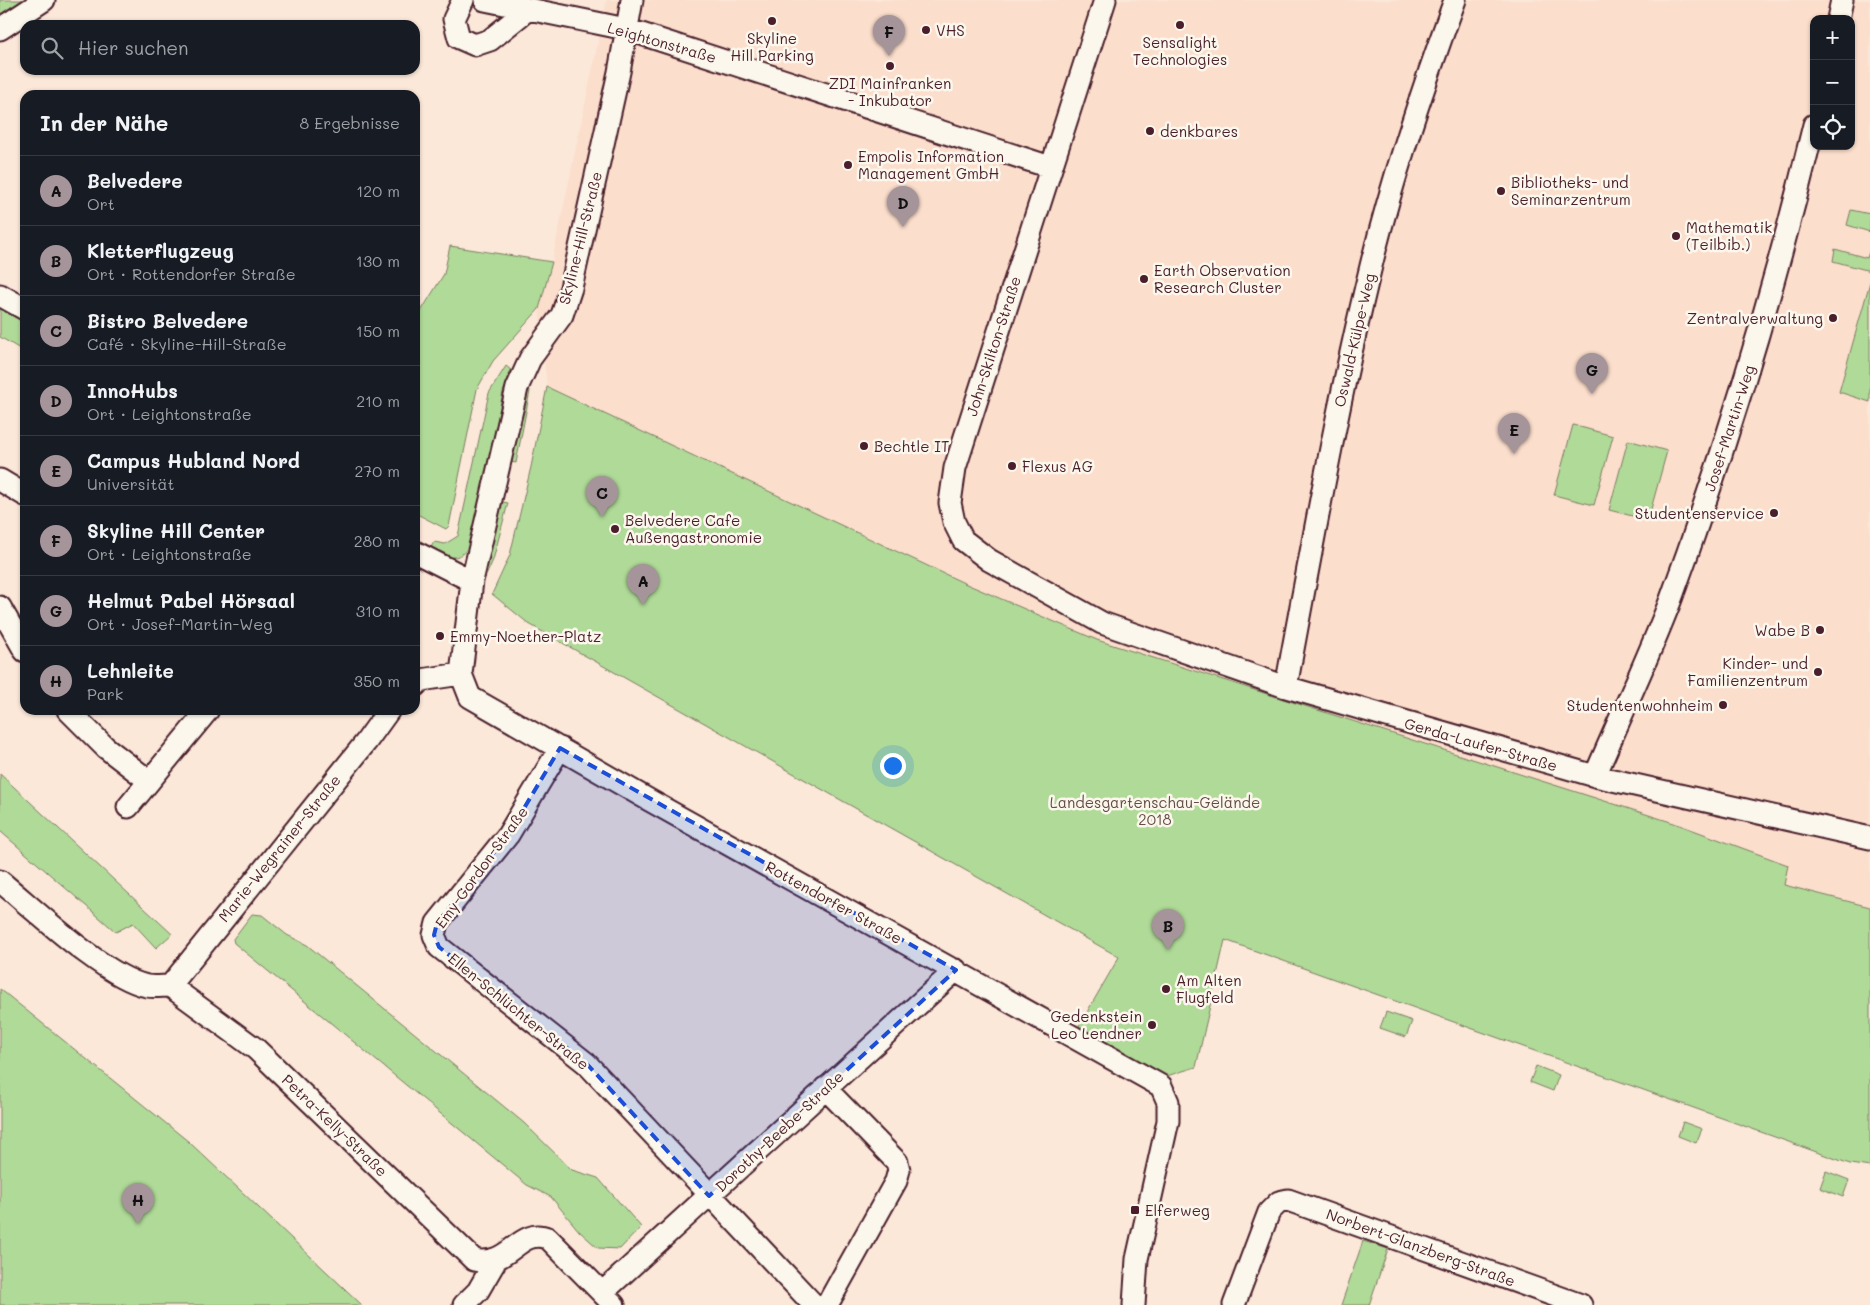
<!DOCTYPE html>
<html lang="de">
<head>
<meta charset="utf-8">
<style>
	:root { --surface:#171b24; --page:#20242c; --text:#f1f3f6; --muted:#9ea1a6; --line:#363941; --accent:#a6949b }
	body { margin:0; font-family:Mali,sans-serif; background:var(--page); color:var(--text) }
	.controls { position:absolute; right:15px; top:15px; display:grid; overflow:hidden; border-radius:10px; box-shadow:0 1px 4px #0004 }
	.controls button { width:45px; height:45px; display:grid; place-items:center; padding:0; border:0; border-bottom:1px solid var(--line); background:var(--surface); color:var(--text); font:25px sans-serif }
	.you { position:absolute; left:892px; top:765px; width:18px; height:18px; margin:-12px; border:4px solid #fff; border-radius:50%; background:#1a73e8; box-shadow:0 0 0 8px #1a73e833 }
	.badge { display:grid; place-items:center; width:32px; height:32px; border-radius:50%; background:var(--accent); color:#111; font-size:16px; font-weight:700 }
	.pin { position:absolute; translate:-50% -41px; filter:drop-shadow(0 1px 2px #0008) }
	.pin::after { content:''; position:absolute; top:26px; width:18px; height:15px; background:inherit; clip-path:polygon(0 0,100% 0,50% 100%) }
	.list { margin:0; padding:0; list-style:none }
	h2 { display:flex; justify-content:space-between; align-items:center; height:65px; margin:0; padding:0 20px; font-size:21px }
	h2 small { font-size:16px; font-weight:400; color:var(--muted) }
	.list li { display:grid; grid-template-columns:32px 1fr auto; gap:15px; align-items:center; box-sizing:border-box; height:70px; padding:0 20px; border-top:1px solid var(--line) }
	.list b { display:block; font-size:19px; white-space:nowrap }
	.list p { margin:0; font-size:16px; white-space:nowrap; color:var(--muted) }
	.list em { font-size:16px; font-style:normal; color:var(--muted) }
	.icon { flex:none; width:28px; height:28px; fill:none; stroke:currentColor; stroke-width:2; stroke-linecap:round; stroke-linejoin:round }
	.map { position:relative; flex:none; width:1870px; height:1305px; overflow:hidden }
	.search { position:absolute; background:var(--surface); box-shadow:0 1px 4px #0004; left:20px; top:20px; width:400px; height:55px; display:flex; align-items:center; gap:12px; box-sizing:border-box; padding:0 18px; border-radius:15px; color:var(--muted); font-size:19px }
	.panel { position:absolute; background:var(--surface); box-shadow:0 1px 4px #0004; left:20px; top:90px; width:400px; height:625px; border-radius:15px }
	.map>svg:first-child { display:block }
</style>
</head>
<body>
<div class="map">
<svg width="1870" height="1305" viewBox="0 0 1870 1305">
	<rect width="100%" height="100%" fill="#fbe8d9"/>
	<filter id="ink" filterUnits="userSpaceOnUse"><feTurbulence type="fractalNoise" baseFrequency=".02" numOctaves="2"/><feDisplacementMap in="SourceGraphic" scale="10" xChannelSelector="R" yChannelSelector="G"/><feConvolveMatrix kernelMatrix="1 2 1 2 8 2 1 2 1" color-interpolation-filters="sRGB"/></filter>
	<g filter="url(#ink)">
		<path fill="#fbdecc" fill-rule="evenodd" d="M607,0H1870V907L1784,885L1097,640L964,583L547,387L539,309L552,262ZM1814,19H1851V146H1814Z"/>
		<path fill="#b0da98" stroke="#7d7c62" d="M0,0H22L0,14Z
			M1851,210L1870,214V232L1847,225Z
			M450,246L552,262L539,309L493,361L477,389L449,526L446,529L415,513V321L444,274Z
			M1835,249L1867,258L1870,249V271L1833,261Z
			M1870,282V402L1839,392Z
			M0,308L25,323V352L0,337Z
			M506,366L511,370L503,392L475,531C466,560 455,562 429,551L434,542L445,544L458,536L489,393Z
			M528,386L530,391L516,463L506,461Z
			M547,387L964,583L1097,640L1674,823L1788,865L1784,885L1870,907V1167L1850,1164L1225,940L1196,1067L1160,1078L1076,1031L1119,957L529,624L492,594L510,555L531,467Z
			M1573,425L1613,436L1594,505L1554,495Z
			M1628,440L1667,451L1648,520L1609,510Z
			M498,501L508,503L493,560L485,578Z
			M0,774L172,934L156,948L133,923L116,932L0,831Z
			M252,914L262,915L287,935L307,945L524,1123L572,1170L598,1178L641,1227L620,1249L598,1248L579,1231L551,1197L527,1185L234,943L233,939Z
			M0,989L189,1142L362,1305H0Z
			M1386,1012L1412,1021L1406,1037L1380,1028Z
			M1536,1066L1559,1075L1553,1091L1530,1082Z
			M1683,1122L1702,1129L1696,1143L1678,1136Z
			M1826,1171L1849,1180L1843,1197L1820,1188Z
			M1363,1241L1388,1249L1369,1305H1341Z"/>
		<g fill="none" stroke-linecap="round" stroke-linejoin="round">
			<g stroke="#4a1f2b" stroke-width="25">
				<path id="minor" d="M463,0L454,19L459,38L475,45L490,40L527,10
					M485,0L626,29L1050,167
					M632,0L619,72L571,288L562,315L530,359L517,388L472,581L461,674L470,697L649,800L1161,1086L1168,1102V1121L1137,1259L1134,1305
					M1105,0L955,468L950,503L954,522L963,540L989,560L1102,623L1286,687L1595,776L1870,838
					M1838,19L1842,0
					M0,29L44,0
					M0,295L25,309
					M0,480L25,495
					M415,552L472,581
					M0,607L25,651
					M415,686L421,680L461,674
					M1286,687C1312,547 1337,405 1371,266C1393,176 1423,87 1455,0
					M68,710L105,747L149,781
					M560,748L508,835L437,923L434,935L439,947L586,1063L814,1305
					M1595,776C1620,717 1648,659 1671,599C1728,444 1775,286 1814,125
					M128,807L208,710
					M0,881C34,909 106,978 147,986C154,987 163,986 170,986
					M170,986L256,1049L474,1260C510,1268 518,1227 548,1238L614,1305
					M170,986L366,742L389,710
					M825,1088L897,1162L899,1170L896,1181L827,1305
					M603,1292L956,970
					M464,1305L478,1291L496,1260
					M1234,1305L1269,1212L1279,1202L1288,1200L1581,1305"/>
			</g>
			<use href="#minor" stroke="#fbf7ec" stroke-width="21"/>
		</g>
	</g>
	<path fill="#1d4ed8" fill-opacity="0.2" stroke="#1d4ed8" stroke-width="4" stroke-dasharray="10 6" stroke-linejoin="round" d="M560,748L956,970L709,1196L586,1063L439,947L434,935L437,923L508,835Z"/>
	<g fill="#4a1f2b" stroke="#fbf7ec" stroke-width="2">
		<circle cx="772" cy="21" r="5"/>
		<circle cx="1180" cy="25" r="5"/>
		<circle cx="926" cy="30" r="5"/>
		<circle cx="890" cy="66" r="5"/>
		<circle cx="1150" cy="131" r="5"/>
		<circle cx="848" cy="165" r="5"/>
		<circle cx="1501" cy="191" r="5"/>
		<circle cx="1676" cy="236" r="5"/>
		<circle cx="1144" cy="279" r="5"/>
		<circle cx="1833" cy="318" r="5"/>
		<circle cx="864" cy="446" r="5"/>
		<circle cx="1012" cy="466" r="5"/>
		<circle cx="1774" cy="513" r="5"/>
		<circle cx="615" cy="529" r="5"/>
		<circle cx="1820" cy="630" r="5"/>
		<circle cx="440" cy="636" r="5"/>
		<circle cx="1818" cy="672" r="5"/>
		<circle cx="1723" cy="705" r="5"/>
		<circle cx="1166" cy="989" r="5"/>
		<circle cx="1152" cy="1025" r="5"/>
		<rect x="1130" y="1205" width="10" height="10" rx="2.5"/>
	</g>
	<g text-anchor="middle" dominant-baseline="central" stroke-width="5" stroke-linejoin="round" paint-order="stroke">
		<g font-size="15" fill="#4a1f2b" stroke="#fbf7ec" text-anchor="start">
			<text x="936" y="30">VHS</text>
			<text x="772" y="38" text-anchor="middle">Skyline<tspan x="772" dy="17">Hill Parking</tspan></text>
			<text x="1180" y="42" text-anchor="middle">Sensalight<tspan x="1180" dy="17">Technologies</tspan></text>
			<text x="890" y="83" text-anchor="middle">ZDI Mainfranken<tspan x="890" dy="17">- Inkubator</tspan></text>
			<text x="1160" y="131">denkbares</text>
			<text x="858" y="156">Empolis Information<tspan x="858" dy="17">Management GmbH</tspan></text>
			<text x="1511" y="182">Bibliotheks- und<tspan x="1511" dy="17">Seminarzentrum</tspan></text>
			<text x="1686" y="227">Mathematik<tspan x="1686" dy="17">(Teilbib.)</tspan></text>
			<text x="1154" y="270">Earth Observation<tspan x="1154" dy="17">Research Cluster</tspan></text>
			<text x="1823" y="318" text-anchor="end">Zentralverwaltung</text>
			<text x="874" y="446">Bechtle IT</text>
			<text x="1022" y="466">Flexus AG</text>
			<text x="1764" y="513" text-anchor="end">Studentenservice</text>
			<text x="625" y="520">Belvedere Cafe<tspan x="625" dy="17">Außengastronomie</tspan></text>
			<text x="1810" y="630" text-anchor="end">Wabe B</text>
			<text x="450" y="636">Emmy-Noether-Platz</text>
			<text x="1808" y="663" text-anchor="end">Kinder- und<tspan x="1808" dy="17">Familienzentrum</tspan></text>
			<text x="1713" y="705" text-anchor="end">Studentenwohnheim</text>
			<text x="1176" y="980">Am Alten<tspan x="1176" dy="17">Flugfeld</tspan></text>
			<text x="1142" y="1016" text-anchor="end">Gedenkstein<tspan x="1142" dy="17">Leo Lendner</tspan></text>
			<text x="1145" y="1210">Elferweg</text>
		</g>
		<g font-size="15" fill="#4a1f2b" stroke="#fbf7ec">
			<text transform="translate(662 42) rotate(16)">Leightonstraße</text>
			<text transform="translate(580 238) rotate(-76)">Skyline-Hill-Straße</text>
			<text transform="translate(1354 340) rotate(-77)">Oswald-Külpe-Weg</text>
			<text transform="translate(993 346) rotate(-72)">John-Skilton-Straße</text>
			<text transform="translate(1729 428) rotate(-72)">Josef-Martin-Weg</text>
			<text transform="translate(1481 744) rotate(16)">Gerda-Laufer-Straße</text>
			<text transform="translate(279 848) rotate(-51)">Marie-Wegrainer-Straße</text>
			<text transform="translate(481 867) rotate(-54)">Emy-Gordon-Straße</text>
			<text transform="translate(834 902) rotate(29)">Rottendorfer Straße</text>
			<text transform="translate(519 1011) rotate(39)">Ellen-Schlüchter-Straße</text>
			<text transform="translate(335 1125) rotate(44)">Petra-Kelly-Straße</text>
			<text transform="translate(779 1131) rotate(-43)">Dorothy-Beebe-Straße</text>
			<text transform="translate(1421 1247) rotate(20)">Norbert-Glanzberg-Straße</text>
		</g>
		<g font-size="15" fill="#644e46" stroke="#fbf7ec">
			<text x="1155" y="802">Landesgartenschau-Gelände<tspan x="1155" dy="17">2018</tspan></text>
		</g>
	</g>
</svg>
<div class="controls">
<button>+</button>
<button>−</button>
<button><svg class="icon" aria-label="locate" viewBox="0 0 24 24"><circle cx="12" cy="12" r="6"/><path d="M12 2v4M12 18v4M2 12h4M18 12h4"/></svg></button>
</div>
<div class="you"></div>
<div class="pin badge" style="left:643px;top:605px">A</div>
<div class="pin badge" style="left:1168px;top:950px">B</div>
<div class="pin badge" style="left:602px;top:517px">C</div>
<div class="pin badge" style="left:903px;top:227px">D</div>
<div class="pin badge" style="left:1514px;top:454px">E</div>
<div class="pin badge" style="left:889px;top:56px">F</div>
<div class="pin badge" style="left:1592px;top:394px">G</div>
<div class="pin badge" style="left:138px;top:1224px">H</div>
<div class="search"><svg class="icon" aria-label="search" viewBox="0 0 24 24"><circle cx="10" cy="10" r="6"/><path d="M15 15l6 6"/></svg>Hier suchen</div>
<section class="panel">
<h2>In der Nähe<small>8 Ergebnisse</small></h2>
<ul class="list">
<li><span class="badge">A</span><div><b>Belvedere</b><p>Ort</p></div><em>120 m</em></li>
<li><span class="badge">B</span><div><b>Kletterflugzeug</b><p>Ort · Rottendorfer Straße</p></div><em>130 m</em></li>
<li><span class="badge">C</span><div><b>Bistro Belvedere</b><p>Café · Skyline-Hill-Straße</p></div><em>150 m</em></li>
<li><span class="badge">D</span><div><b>InnoHubs</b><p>Ort · Leightonstraße</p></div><em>210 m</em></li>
<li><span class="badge">E</span><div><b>Campus Hubland Nord</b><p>Universität</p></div><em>270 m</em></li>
<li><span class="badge">F</span><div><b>Skyline Hill Center</b><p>Ort · Leightonstraße</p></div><em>280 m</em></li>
<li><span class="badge">G</span><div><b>Helmut Pabel Hörsaal</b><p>Ort · Josef-Martin-Weg</p></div><em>310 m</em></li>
<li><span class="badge">H</span><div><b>Lehnleite</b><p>Park</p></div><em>350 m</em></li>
</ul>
</section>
</div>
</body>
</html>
